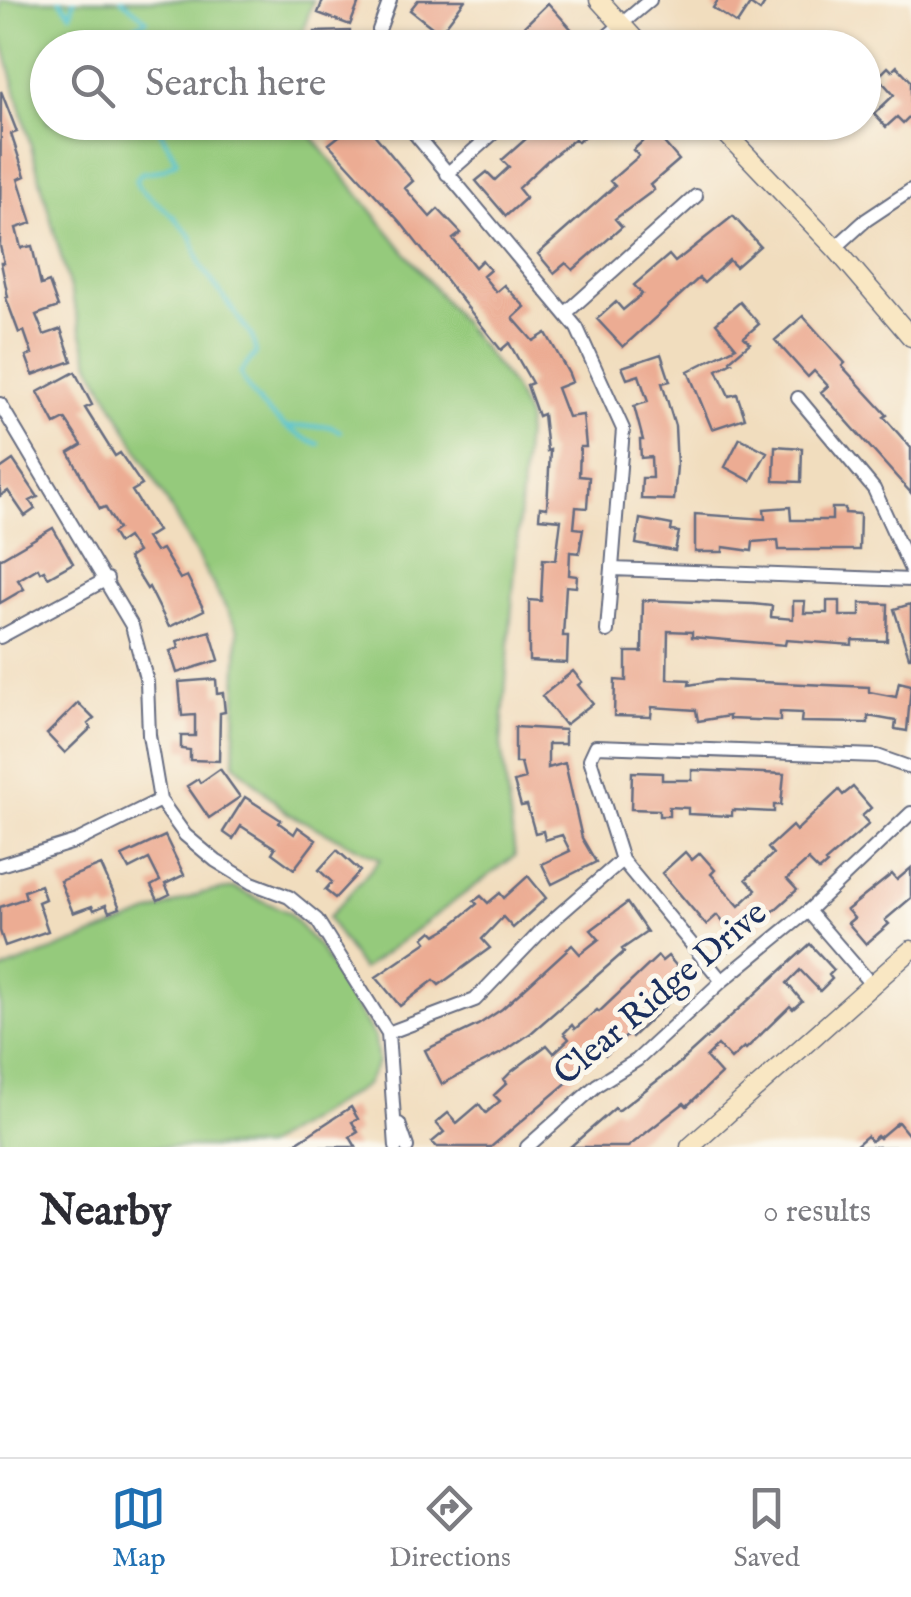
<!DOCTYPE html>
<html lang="en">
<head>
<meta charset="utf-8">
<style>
	:root { --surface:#fff; --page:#f7f7f7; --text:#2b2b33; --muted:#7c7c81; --line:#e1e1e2; --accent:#1f6fb2 }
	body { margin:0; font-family:"IM FELL English",serif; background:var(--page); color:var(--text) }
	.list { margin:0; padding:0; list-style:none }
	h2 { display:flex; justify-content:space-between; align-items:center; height:130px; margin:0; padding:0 40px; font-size:42px }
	h2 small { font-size:32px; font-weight:400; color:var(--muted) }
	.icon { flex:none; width:55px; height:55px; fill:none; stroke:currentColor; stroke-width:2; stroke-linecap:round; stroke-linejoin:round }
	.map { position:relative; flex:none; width:911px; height:1147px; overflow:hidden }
	.search { position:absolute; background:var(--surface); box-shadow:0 2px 8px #0004; left:30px; right:30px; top:30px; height:110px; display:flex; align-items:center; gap:25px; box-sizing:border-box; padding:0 35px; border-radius:55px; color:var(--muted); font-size:38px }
	.sheet { height:310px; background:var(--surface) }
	nav { display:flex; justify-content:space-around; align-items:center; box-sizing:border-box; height:140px; border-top:2px solid var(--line); background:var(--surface); font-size:28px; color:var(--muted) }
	nav a { display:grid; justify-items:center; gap:5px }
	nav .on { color:var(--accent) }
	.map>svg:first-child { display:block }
</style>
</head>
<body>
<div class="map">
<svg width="911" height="1147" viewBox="0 0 911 1147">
	<rect width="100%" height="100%" fill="#fbf7ec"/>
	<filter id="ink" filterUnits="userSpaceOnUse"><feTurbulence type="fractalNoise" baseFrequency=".01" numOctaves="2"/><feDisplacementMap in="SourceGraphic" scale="20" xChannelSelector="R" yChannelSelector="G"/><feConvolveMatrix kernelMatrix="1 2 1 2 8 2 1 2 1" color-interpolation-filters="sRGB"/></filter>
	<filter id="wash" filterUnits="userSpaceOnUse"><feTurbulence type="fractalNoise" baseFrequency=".0048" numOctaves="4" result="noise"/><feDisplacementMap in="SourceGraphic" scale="40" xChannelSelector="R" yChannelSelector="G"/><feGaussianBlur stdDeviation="2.25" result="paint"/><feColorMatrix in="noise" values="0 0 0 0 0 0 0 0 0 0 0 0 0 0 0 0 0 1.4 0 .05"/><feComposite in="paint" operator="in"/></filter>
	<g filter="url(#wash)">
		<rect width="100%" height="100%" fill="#f1ddbe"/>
		<path fill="#95ca7b" stroke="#587c6c" stroke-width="2.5" d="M0,0H313L298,47L48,48V122L301,123L496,365L512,386L527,418L501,744L515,856L362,970L328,918L380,859L287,813L234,763L238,630L90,363L0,32Z
			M234,888L288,912L320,949L375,1038L378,1062L366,1085L264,1147H0V971L202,893Z"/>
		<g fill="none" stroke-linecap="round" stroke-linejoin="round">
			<path stroke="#58c4d1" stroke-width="4" d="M60,0L71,14L74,0
				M120,48V34L147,20L122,0
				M155,122L177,161L162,170L141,173L136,180L138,187L173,216L191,236L201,266L252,337L256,353L240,373C253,404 287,433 319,444
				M286,427L329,426L340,431"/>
		</g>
		<g id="blocks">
			<path fill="#ecac93" d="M323,0H360L350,25L318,13Z
				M418,0H465L443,29L442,35L410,10Z
				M718,0H767L760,11L750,4L737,24L713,8Z
				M548,3L573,31L554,48H502Z
				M350,31L351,48H316L315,32Z
				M897,66L911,81V115L903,123L897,117L886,127L874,114L894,95L878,77L888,67L892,71Z
				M1,91L17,132L11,134L25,176L18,179L32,223L16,228L21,248L32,246L41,285L49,282L58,307L36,315L44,335L61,329L72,361L33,375L26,356L32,354L24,331L19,333L6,298L8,297L1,263H4L0,246Z
				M357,122H364L413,181L405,188L430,217L438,209L461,233L453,239L475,267L482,260L490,270L483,276L496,292L504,285L525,307L513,318L533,341L546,333L569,374L572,382L557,388L568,417L583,415L586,447H580L579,476L589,477L587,508L576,507L574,528L583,529L579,553L570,552L569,575L577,576L576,587L566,586L563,636H568L567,663L529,661V600L541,601L543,559L556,560L561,520L539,518L540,507L547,508L550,450L547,451L543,414L538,416L527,385L532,383L509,343L501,350L401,223L329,144Z
				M545,122H600L578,142L575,139L548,160L518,188L526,198L506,216L476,181L487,172L495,180L509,167L502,160Z
				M654,131L679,160L650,185L654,190L615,219L622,227L573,270L566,263L554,273L538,254L615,186L610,181L639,156L633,150Z
				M733,216L760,246L736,267L729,260L704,283L699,278L623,347L597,319L616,302L623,310L642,294L634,285L669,255L675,262Z
				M740,302L759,324L744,337L750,343L730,360L732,362L717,370L729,396L737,394L745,418L712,429L688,371L736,347L716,323Z
				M803,316L845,363L842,366L887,415L884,417L911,448V493L821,392L828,386L814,371L808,377L775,340Z
				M661,354L670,381L662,383L675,426L677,466L674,500L641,499L642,478H652L651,457L641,458L640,440H643L634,406L648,402L639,375L627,379L622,367Z
				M75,372L92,405L85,408L115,456L120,453L142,485L132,491L157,531L146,538L155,552L162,549L180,579L187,576L204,610L169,627L149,587L147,589L128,558L137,552L127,537L118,543L112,533L118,529L105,507L100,509L69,453L82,445L65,419L55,424L38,392Z
				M740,438L767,452L751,481L725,467Z
				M775,446L802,448L801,482L774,481Z
				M13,460L38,497L30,501L35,509L25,516L8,491L0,496V469Z
				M790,507L791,520H832V508H845V513L860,514L859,550H779L778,540L753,542L752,551L723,547V552H695V514L765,519L764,509Z
				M640,519L672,525L671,531L679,532L675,551L636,544Z
				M53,528L73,563L48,577L44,570L40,572L38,568L18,580L24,589L0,603V559Z
				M643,600L753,604L772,606L771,617L793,619V601H805L804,613H827V601H840V616H860V603L888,604L887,641L852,640V645L786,640L785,645L692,637V632L668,631L667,679L690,680L689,685L718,680L869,687V692L896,697L899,682L911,685L907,731L895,729L896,721L868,716V723L801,722L802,713L780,712V721L729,719V716L698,721L696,710L652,707L651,717L614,716L615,680L626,681V652H642Z
				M911,604V657H909L894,609Z
				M210,631L219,660L177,673L170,651L179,648L177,641Z
				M573,671L582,682L578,685L593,703L565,725L542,696Z
				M216,679L217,694L223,693L225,712L220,713L219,761L190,760V750L181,749V736H195V715L182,716L179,682Z
				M78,703L94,719L88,724L91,728L65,753L47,734Z
				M515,727L565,730V744H548V768L565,763L582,838L596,862L552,884L542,864L570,851L562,835L545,840L543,831L535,833L527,805L521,806L514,782L525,779L521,763H515Z
				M220,769L240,797L209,818L187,786L198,779L200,783Z
				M692,770L784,774L781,805H774V812L732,810V816L688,814V808L669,807V816H659V810L631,809L632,772L662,773V780H692Z
				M853,787L871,808L862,816L869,824L825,862L827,864L819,871L808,860L787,879L797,890L729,951L719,940L730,930L717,915L706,925L662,873L685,852L692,860L700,853L715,870L711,874L739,906L756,890L746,879L773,854L768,848L792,826L796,831L839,790L843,795Z
				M245,797L281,820L279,823L294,834L298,827L316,840L294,869L272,853L275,848L241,826L233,839L223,832Z
				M165,836L184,875L165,884L170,894L158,900L151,886L160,881L149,859L129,869L122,856Z
				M337,850L360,871L335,898L325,890L332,882L319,870Z
				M101,865L120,908L109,912L106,905L94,910L92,906L73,913L60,881Z
				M911,868V898L885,920L889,924L866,944L848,923L854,918L847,910L892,874L897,880Z
				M528,876L546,898L513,928L503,917L482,939L490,948L439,985L434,980L400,1006L376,977L427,942L424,938L432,931L436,935L448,928L477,904L474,901L481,896L488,903L500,893L504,898Z
				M40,885L45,899L38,902L48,931L5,946L0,931V907L26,898L24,891Z
				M627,903L647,932L622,949L624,952L531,1033L505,1051L442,1084L425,1050L478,1025L502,1009L572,945L580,954L599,939L591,930Z
				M810,944L834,970L829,975L832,979L820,991L800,970L787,983L802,1001L793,1009L790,1006L746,1049L744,1047L731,1059L718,1045L706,1057L721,1074L687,1106L684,1103L628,1147H570L615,1108L618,1111L675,1067Z
				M658,956L662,961L668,956L690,982L632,1037L629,1034L606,1055L603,1052L491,1147H437L432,1142L444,1132L436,1123L448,1113L457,1123L479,1104L486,1113L500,1101L494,1095L507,1083L504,1079L511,1072L547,1045L554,1053L569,1039L564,1033L572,1025L575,1029L597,1010L599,1012Z
				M351,1107L358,1119L352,1122L358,1132L350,1137L356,1147H290Z
				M898,1122L911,1138V1147H854L867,1136L871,1141L877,1136L879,1138Z"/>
		</g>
	</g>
	<g filter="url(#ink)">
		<use href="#blocks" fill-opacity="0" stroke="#666c80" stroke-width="2.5"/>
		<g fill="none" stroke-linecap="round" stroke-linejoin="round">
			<g stroke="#666c80" stroke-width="16">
				<path id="street" d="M380,48L379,30L390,0
					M593,48L650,0
					M405,122L577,328L623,429L607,631
					M447,174L506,122
					M835,248L866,220L911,190
					M566,313L696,196
					M798,398L874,489L911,570
					M0,404L132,626L147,682L149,735L160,800L185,835L216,861L252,883L289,897L317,920L388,1033L396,1147
					M612,569L911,580
					M0,637L107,579
					M0,865L77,841L160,800
					M808,911L911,813
					M722,981L622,860L590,759L596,746L877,756L911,768
					M388,1033L475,1000L545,927L622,860
					M399,1124L407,1147
					M527,1147L597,1085L637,1060L722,981L808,911L871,984"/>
			</g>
			<g stroke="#666c80" stroke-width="21">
				<path id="secondary" d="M599,0L643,48
					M715,122L835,248L911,337
					M690,1147L911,950"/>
			</g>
			<use href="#street" stroke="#fff" stroke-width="12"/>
			<use href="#secondary" stroke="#f9e7c3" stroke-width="18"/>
		</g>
	</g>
	<g text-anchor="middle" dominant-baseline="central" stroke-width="10" stroke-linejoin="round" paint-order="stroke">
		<g font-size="35" fill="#1b2f5e" stroke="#fbf7ec">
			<text transform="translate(661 994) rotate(-40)">Clear Ridge Drive</text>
		</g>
	</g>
</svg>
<div class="search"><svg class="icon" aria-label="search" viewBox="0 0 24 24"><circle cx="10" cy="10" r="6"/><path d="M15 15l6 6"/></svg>Search here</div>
</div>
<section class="sheet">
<h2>Nearby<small>0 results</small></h2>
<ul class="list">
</ul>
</section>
<nav>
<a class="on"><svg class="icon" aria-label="map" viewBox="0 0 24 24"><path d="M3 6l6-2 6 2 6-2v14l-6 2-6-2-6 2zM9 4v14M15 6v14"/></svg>Map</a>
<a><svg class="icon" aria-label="directions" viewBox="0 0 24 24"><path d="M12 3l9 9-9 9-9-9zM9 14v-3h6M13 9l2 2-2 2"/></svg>Directions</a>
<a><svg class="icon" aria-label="saved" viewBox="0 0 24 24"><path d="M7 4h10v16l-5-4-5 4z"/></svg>Saved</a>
</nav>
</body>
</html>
